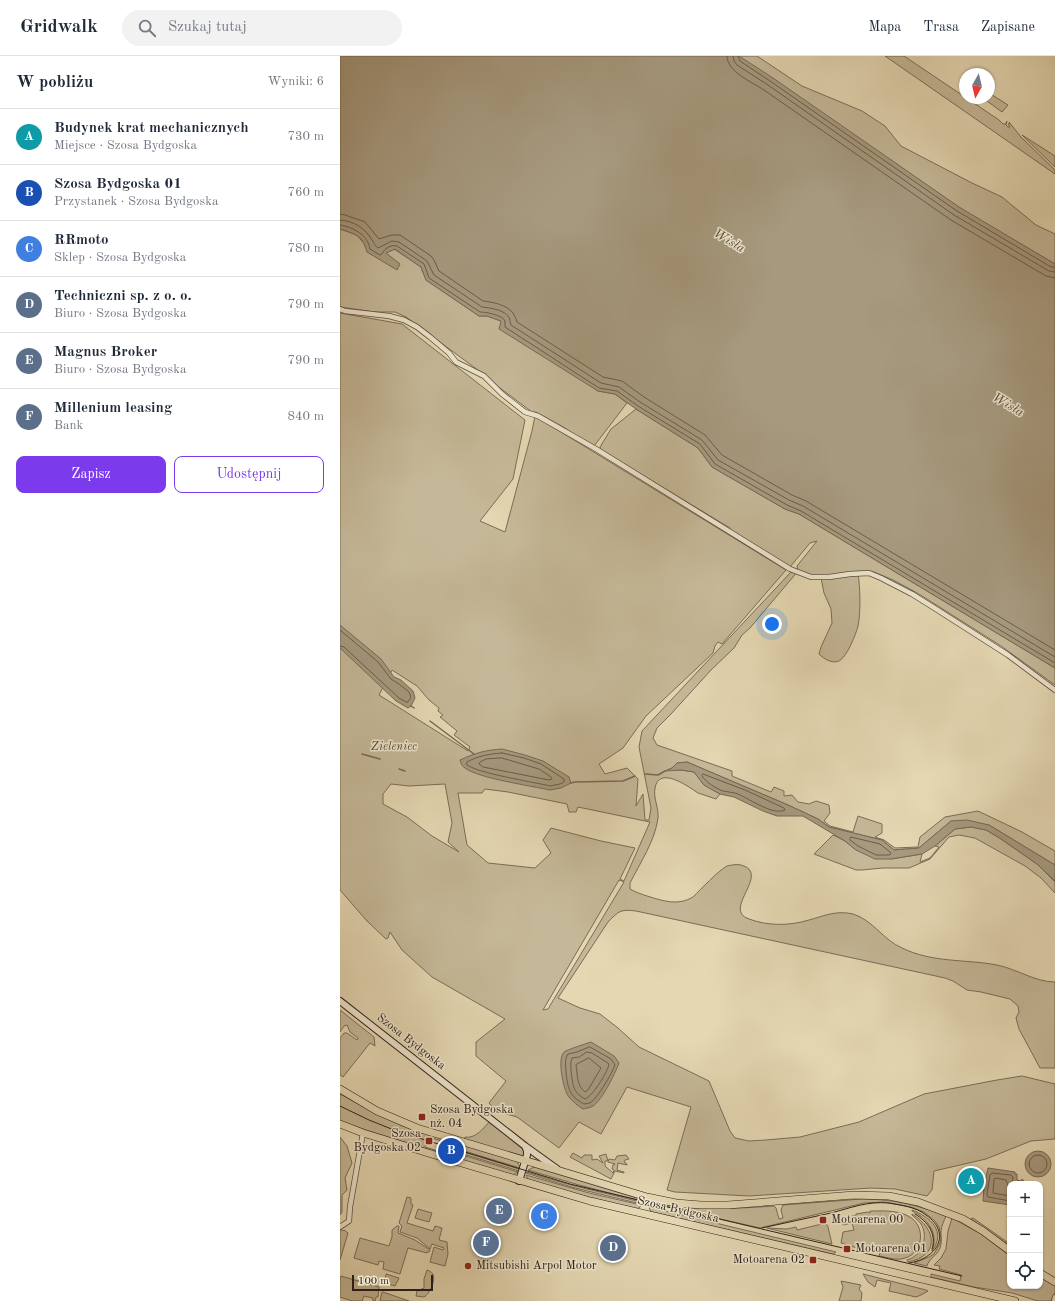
<!DOCTYPE html>
<html lang="pl">
<head>
<meta charset="utf-8">
<style>
	:root { --surface:#fff; --page:#f2f2f3; --text:#1f2937; --muted:#747a83; --line:#e0e1e3; --accent:#7c3aed }
	body { margin:0; font-family:"Old Standard TT",serif; background:var(--page); color:var(--text) }
	.controls { position:absolute; right:12px; bottom:12px; display:grid; overflow:hidden; border-radius:8px; box-shadow:0 1px 3px #0004 }
	.controls button { width:36px; height:36px; display:grid; place-items:center; padding:0; border:0; border-bottom:1px solid var(--line); background:var(--surface); color:var(--text); font:20px sans-serif }
	.compass { position:absolute; left:619px; top:12px; width:36px; height:36px; border-radius:50%; background:var(--surface); box-shadow:0 1px 3px #0004; rotate:188deg }
	.scale { position:absolute; left:12px; bottom:10px; width:81px; box-sizing:border-box; padding-left:4px; border:2px solid #2f2118; border-top:0; font-size:11px; line-height:14px; white-space:nowrap; color:#2f2118; -webkit-text-stroke:3px #ede5cd; paint-order:stroke }
	.you { position:absolute; left:432px; top:568px; width:14px; height:14px; margin:-10px; border:3px solid #fff; border-radius:50%; background:#1a73e8; box-shadow:0 0 0 6px #1a73e833 }
	.badge { display:grid; place-items:center; width:26px; height:26px; border-radius:50%; background:var(--accent); color:#fff; font-size:13px; font-weight:700 }
	.pin { position:absolute; translate:-50% -50%; border:2px solid #fff; box-shadow:0 1px 4px #0006 }
	.list { margin:0; padding:0; list-style:none }
	h2 { display:flex; justify-content:space-between; align-items:center; height:52px; margin:0; padding:0 16px; font-size:17px }
	h2 small { font-size:13px; font-weight:400; color:var(--muted) }
	.list li { display:grid; grid-template-columns:26px 1fr auto; gap:12px; align-items:center; box-sizing:border-box; height:56px; padding:0 16px; border-top:1px solid var(--line) }
	.list b { display:block; font-size:15px; white-space:nowrap }
	.list p { margin:0; font-size:13px; white-space:nowrap; color:var(--muted) }
	.list em { font-size:13px; font-style:normal; color:var(--muted) }
	.actions { display:flex; gap:8px; padding:12px 16px }
	.actions a { flex:1; padding:9px 0; border:1px solid var(--accent); border-radius:8px; text-align:center; font-size:14px; color:var(--accent) }
	.actions .main { background:var(--accent); color:#fff }
	.icon { flex:none; width:22px; height:22px; fill:none; stroke:currentColor; stroke-width:2; stroke-linecap:round; stroke-linejoin:round }
	.map { position:relative; flex:none; width:715px; height:1245px; overflow:hidden }
	header { display:flex; align-items:center; gap:24px; box-sizing:border-box; height:56px; padding:0 20px; background:var(--surface); border-bottom:1px solid var(--line) }
	header strong { font-size:19px }
	nav { display:flex; gap:22px; margin-inline-start:auto; font-size:14px }
	.search { width:280px; height:36px; background:var(--page); display:flex; align-items:center; gap:10px; box-sizing:border-box; padding:0 14px; border-radius:22px; color:var(--muted); font-size:15px }
	main { display:flex }
	aside { flex:1; background:var(--surface) }
	.map>svg:first-child { display:block }
</style>
</head>
<body>
<header>
<strong>Gridwalk</strong>
<div class="search"><svg class="icon" aria-label="search" viewBox="0 0 24 24"><circle cx="10" cy="10" r="6"/><path d="M15 15l6 6"/></svg>Szukaj tutaj</div>
<nav><a>Mapa</a><a>Trasa</a><a>Zapisane</a></nav>
</header>
<main>
<aside>
<h2>W pobliżu<small>Wyniki: 6</small></h2>
<ul class="list">
<li><span class="badge" style="background:#0f9aa8">A</span><div><b>Budynek krat mechanicznych</b><p>Miejsce · Szosa Bydgoska</p></div><em>730 m</em></li>
<li><span class="badge" style="background:#1a4fb4">B</span><div><b>Szosa Bydgoska 01</b><p>Przystanek · Szosa Bydgoska</p></div><em>760 m</em></li>
<li><span class="badge" style="background:#3f7fe0">C</span><div><b>RRmoto</b><p>Sklep · Szosa Bydgoska</p></div><em>780 m</em></li>
<li><span class="badge" style="background:#5c6f8a">D</span><div><b>Techniczni sp. z o. o.</b><p>Biuro · Szosa Bydgoska</p></div><em>790 m</em></li>
<li><span class="badge" style="background:#5c6f8a">E</span><div><b>Magnus Broker</b><p>Biuro · Szosa Bydgoska</p></div><em>790 m</em></li>
<li><span class="badge" style="background:#5c6f8a">F</span><div><b>Millenium leasing</b><p>Bank</p></div><em>840 m</em></li>
</ul>
<div class="actions"><a class="main">Zapisz</a><a>Udostępnij</a></div>
</aside>
<div class="map">
<svg width="715" height="1245" viewBox="0 0 715 1245">
	<rect width="100%" height="100%" fill="#e4d7b2"/>
	<filter id="stains"><feTurbulence type="fractalNoise" baseFrequency=".005" numOctaves="4"/><feColorMatrix values="0 0 0 0 .2 0 0 0 0 .09 0 0 0 0 .02 0 0 0 .5 -.17"/></filter>
	<radialGradient id="worn" r=".72"><stop offset=".6" stop-color="#630" stop-opacity="0"/><stop offset="1" stop-color="#630" stop-opacity=".3"/></radialGradient>
	<path fill="#c5b898" stroke="#7a6c58" fill-rule="evenodd" d="M398,0H417L462,30L522,55L545,70L561,90L632,127L662,141L696,169L715,178V208L623,154Z
		M545,0H564L659,64L663,68H666V67L667,65L666,69L668,71H670L668,68H670L669,66L681,81L715,114V118Z
		M649,37L668,49L662,56L643,42H649Z
		M682,79L715,100V111Z
		M0,173L17,179L25,189V191L46,197L54,193L81,211L86,224L139,260H147L161,265L258,335L275,338L287,347L254,390L239,383L225,372L196,356H192L152,326L146,320L66,261L55,256H35L0,251Z
		M0,257L62,268L185,364L173,423L140,465L165,476L192,375L195,360L446,514L382,588L378,586L375,590L373,597L306,660L283,692L259,708L265,718L287,712L298,723L296,750L303,738L305,764H309L311,752L299,691L302,675L451,516L458,515L457,510L477,485L470,487L450,511L389,474L390,472L261,394L260,391L271,373L296,353L358,392L372,411L445,453L459,458L715,612V629L661,590L579,538L553,524L534,516L518,517C520,530 521,556 518,570C516,578 507,601 499,605C492,608 484,603 479,598L481,591L492,567L491,553L484,537L481,522L458,515L410,572L402,579L394,592L371,614L331,658L317,672L313,682L317,689L392,715V720L431,736L434,731L444,735V740L452,739L458,746L469,748L476,745L489,749L490,757L484,765L490,770L513,776L518,760L542,768V777L535,781L544,784L555,792L578,791L580,781L605,761L638,755L682,776L715,795V809L649,769L611,765L579,792L554,794L542,784L489,771L478,763L448,749L347,706L337,707L332,712L327,714H341L354,716L364,729L380,738L376,743C370,741 364,739 358,737C349,731 319,709 315,732C313,742 319,752 318,762C315,785 300,807 290,827V833C295,836 301,838 307,840C323,845 338,850 353,841C361,833 378,815 387,810C390,809 398,808 401,809C432,817 381,854 409,863C428,870 449,870 469,864C484,860 496,854 513,858C533,864 543,884 562,892C593,907 625,903 657,909C677,913 695,926 715,926V1012H700L679,973L676,962L679,956L678,950L670,943L641,936L627,934L613,925L605,922L296,855C280,853 279,855 268,866L218,942L240,952L260,958L278,972L299,991L369,1025L390,1075L395,1082L409,1085L426,1084L460,1081L519,1066L584,1038L657,1024L682,1020L715,1028V1083L691,1085L646,1103L594,1115L592,1134L587,1140L555,1133L531,1132L409,1140L335,1136L327,1134L351,1051L287,1031L261,1078L239,1066L219,1092L177,1061L156,1055L149,1047L166,1025L136,1000V986L165,963L92,921L62,894L50,876L48,882L46,883L27,865L0,834ZM52,614L77,630L89,644L99,652L98,655L103,659L100,661L117,675L114,679L130,691L128,695L39,639ZM51,728L69,730L105,728L112,767L108,786L119,796L92,780L67,761L43,748V738ZM145,733L168,736L227,748L229,756H236L238,751L310,766L284,825L280,823L295,792L261,785L211,772L203,784L211,797L195,812L148,807L127,789L118,737H142ZM279,824L284,826L208,953L203,954Z
		M631,771L646,774L658,781L697,808L715,826V837L701,822L685,810L635,782L619,779L609,781L590,803L569,812H543L522,814H516L474,798L493,779L505,785L516,794L551,803L582,798L580,806L590,802L599,791L595,790L615,773Z
		M0,954L34,981L35,990L30,987L3,1021L0,1019V982L4,977H7L17,984L18,982L10,976L7,969L4,970L0,976Z
		M0,1038L37,1058L63,1070L119,1088L118,1090L88,1081L85,1091L114,1100L113,1101L29,1075L0,1065Z
		M149,1066L185,1094V1095L183,1100L124,1084L125,1081C135,1083 143,1073 149,1066Z
		M0,1081L7,1090L12,1107L5,1122L7,1134L2,1139V1156L0,1159Z
		M122,1089L176,1105L179,1109L180,1112L121,1094Z
		M121,1095L179,1113V1115L120,1097Z
		M233,1097L242,1102L244,1099H252V1104L257,1103L263,1107L259,1100L266,1098L268,1105H265V1110L273,1117L274,1114L272,1113L273,1109L275,1108L268,1106L269,1103L275,1104L277,1100L286,1099L289,1103L285,1104L284,1106L287,1108V1109L278,1107L277,1114L284,1116V1117L275,1115L271,1123L230,1101Z
		M119,1098L178,1116L173,1119L118,1103Z
		M194,1111L300,1143L301,1145L239,1129L188,1114Z
		M187,1116L231,1129L301,1146V1148L231,1131L186,1117Z
		M186,1119L249,1137L301,1149L300,1151L297,1153L248,1141L193,1126L188,1123Z
		M67,1141L71,1142V1148L73,1149L67,1167L93,1175L95,1170L102,1172L99,1184L107,1186L108,1198L105,1210L90,1206L94,1191L103,1194L104,1192L92,1188L90,1193L77,1182L60,1176L62,1170L59,1167Z
		M522,1143C552,1143 578,1149 606,1160C604,1165 601,1170 601,1176C601,1181 602,1187 600,1192C597,1200 589,1202 587,1210L574,1207L589,1201L594,1198L600,1187L601,1182L599,1171L595,1165L584,1156L571,1151L544,1146L524,1147L420,1172L310,1147L312,1146C353,1155 392,1153 434,1150L436,1152L439,1163L443,1162L441,1154L443,1149Z
		M309,1151L496,1196L495,1197L493,1198L312,1156L310,1154Z
		M78,1153L92,1157L89,1166L75,1162Z
		M572,1154C590,1161 607,1175 592,1195C599,1177 587,1162 572,1155Z
		M530,1155C542,1155 555,1154 566,1159C588,1168 584,1200 561,1203C554,1204 546,1201 539,1200L540,1197L505,1189V1188L501,1187L503,1176L514,1174L512,1167L503,1169L502,1163L516,1159V1158L528,1156L530,1157Z
		M572,1158C597,1173 600,1200 568,1206L567,1204C582,1200 589,1181 581,1168C578,1164 575,1162 572,1159Z
		M612,1162L641,1178L670,1200V1230H700V1220L715,1229V1237L711,1245H698L672,1237L634,1231L591,1221V1218L620,1225L621,1219L599,1213L600,1210L594,1209L601,1202L606,1193L608,1175Z
		M633,1162L670,1188V1190L631,1163Z
		M486,1167L488,1171L492,1188L427,1172L447,1173L456,1171L457,1174Z
		M57,1170H59L58,1177L75,1184L90,1194L89,1196H87V1197L68,1192L60,1218L43,1213L44,1206L39,1205L38,1209L14,1202L20,1182L49,1190L52,1181V1174Z
		M0,1173L3,1175L4,1174L8,1177L0,1204Z
		M87,1214C90,1215 91,1216 93,1218C96,1224 89,1239 84,1241L76,1240L77,1235L84,1232V1223Z
		M46,1218L59,1222L55,1230L45,1227Z
		M523,1218L586,1234L588,1235L581,1239L576,1241L549,1235L551,1227L537,1224L535,1231L528,1226Z
		M1,1220L39,1231L38,1241H36L35,1245H33V1242L24,1240L22,1245H12L0,1241V1224Z
		M501,1225L521,1229L519,1233L522,1237L521,1245H499L503,1231Z
		M42,1236H43L69,1245H40Z"/>
	<path fill="#a6997e" stroke="#766955" d="M0,0H399L433,22L619,151L715,208V612L459,458L445,453L372,411L358,392L296,353L275,338L258,335L159,273L161,265L147,260H139L86,224L81,211L55,193L46,197L60,208L57,214L27,196C26,194 26,192 25,190C22,179 9,176 0,173Z
		M0,569L41,603L54,621L61,624L73,635L75,642L71,650L68,652L56,645L0,592Z
		M162,693L185,699L203,705L229,721L231,727L221,732L210,734C192,730 137,722 125,712C122,710 121,708 120,704C135,697 146,694 162,693Z
		M347,706L448,749L478,763L489,771L542,784L554,794L579,792L611,765L627,764L649,769L715,809V825L697,808L658,781L646,774L631,771L615,773L595,790L582,798L551,803H535L516,794L505,785L463,760H437L423,755L394,741L380,738L364,729L354,716L341,714L325,715L332,712L337,707Z
		M251,986L274,1000L279,1007C275,1018 262,1044 253,1050C250,1052 246,1052 243,1053C238,1050 233,1046 229,1041C223,1034 217,1002 224,996C226,994 248,987 251,986Z
		M685 1108a13 13 0 1 1 26 0a13 13 0 1 1-26 0Z
		M648,1112L675,1116V1118H677V1124L681,1125L682,1123L684,1125L682,1128H681V1126H677L676,1128H670V1149L643,1145L644,1130L641,1128L642,1126H645Z"/>
	<g fill="none" stroke-linecap="round" stroke-linejoin="round">
		<path stroke="#6a5d4b" stroke-width="1" d="M387,0C387,16 412,26 424,34L611,164L706,220L715,222
			M393,0L394,5L397,9L428,29L614,159L709,215L715,216
			M398,0L400,5L430,25L617,155L711,211H715
			M0,158L5,159L25,166L39,183L52,179H60L91,200L94,204L99,215L143,245C153,246 167,249 173,257C175,260 176,263 177,266L263,321L282,325L304,341L365,379L382,399L452,439L466,445L715,594
			M0,164C14,165 25,172 32,184C35,188 34,189 38,192L52,185L59,186L87,205L94,219L142,251C149,252 162,253 168,260C170,262 170,266 171,269L261,327L279,331L300,346L362,384L378,404L449,444L463,450L715,601
			M0,169C13,171 28,179 30,193L40,199L42,198C44,193 51,188 57,190L84,208L89,222L140,256C145,256 163,259 165,265C165,267 165,269 165,271L259,332L277,335L298,350L360,388L375,408L447,449L461,455L715,607
			M0,574L38,606L51,623L59,628L69,636L71,641L68,646H66L59,642L4,591L0,590
			M162,697L184,702L201,708L224,723V726L220,728L210,730C194,726 135,717 126,708L127,706C138,700 149,698 162,697Z
			M162,702L199,713L211,721L212,723L209,724L143,711L139,708L140,706L146,703Z
			M363,718L405,734L444,752L445,754C431,760 408,741 395,737C391,736 387,736 383,735C375,732 367,727 362,720Z
			M511,781L540,788L550,796L551,798L549,799H536L518,790L510,784Z
			M250,991L271,1003L275,1009C272,1017 258,1042 250,1047C249,1047 245,1048 244,1048C229,1040 228,1032 226,1017C226,1010 224,1004 228,998L237,996Z
			M247,996L252,997L268,1007L269,1009C266,1018 253,1040 245,1043C232,1036 233,1028 231,1015C231,1010 230,1007 232,1002L239,1001Z
			M249,1002L261,1012L248,1034L245,1036C236,1029 238,1019 236,1009Z
			M689 1108a9 9 0 1 1 18 0a9 9 0 1 1-18 0Z
			M670,1134L668,1130L666,1124L656,1122L654,1123L653,1137L670,1140
			M670,1145L648,1141L647,1138L650,1119L652,1117L671,1119L673,1121L672,1128"/>
		<path stroke="#766955" stroke-width="1.5" d="M71,650L74,652
			M90,665L134,698
			M22,698L40,703
			M59,713L65,715
			M305,718L318,719L325,715
			M231,727L235,726L283,725L295,720"/>
		<g stroke="#5c4e3e" stroke-width="6">
			<path id="street" d="M0,253L5,255L49,260L64,264L77,271L90,281L109,297L116,306L144,320L162,338L185,356L198,360L256,393L450,513L471,521H489L510,518L529,517L541,522L572,538L596,553L668,599L715,634
				M0,1171L9,1165L10,1151L23,1077
				M714,1245L715,1241"/>
		</g>
		<g stroke="#2f2118" stroke-width="8">
			<path id="secondary" d="M0,945L185,1090L217,1113
				M179,1125L187,1099V1095L185,1090"/>
		</g>
		<g stroke="#2f2118" stroke-width="8">
			<path id="primary" d="M0,1033L37,1055L77,1072L307,1141L336,1147L361,1149H388L514,1139L549,1140L578,1146L623,1163L643,1175L670,1195
				M0,1068L23,1077L98,1100L250,1145L675,1245
				M700,1217L715,1226"/>
		</g>
		<use href="#street" stroke="#ede5cd" stroke-width="4.5"/>
		<use href="#secondary" stroke="#ede5cd" stroke-width="6"/>
		<use href="#primary" stroke="#e4d7b2" stroke-width="7"/>
		<path stroke="#2f2118" stroke-width="1" d="M0,1050L29,1064L59,1076L230,1128L622,1220
			M575,1158C588,1166 597,1178 592,1193
			M422,1172C445,1167 468,1162 491,1157C510,1152 528,1145 548,1147C561,1149 576,1151 586,1159C613,1178 596,1203 569,1207"/>
	</g>
	<g fill="#8f2418" stroke="#ede5cd" stroke-width="1.5">
		<rect x="78" y="1057" width="8" height="8" rx="2"/>
		<rect x="85" y="1081" width="8" height="8" rx="2"/>
		<rect x="479" y="1160" width="8" height="8" rx="2"/>
		<rect x="503" y="1189" width="8" height="8" rx="2"/>
		<rect x="469" y="1200" width="8" height="8" rx="2"/>
		<circle cx="128" cy="1210" r="4"/>
	</g>
	<g text-anchor="middle" dominant-baseline="central" stroke-width="3" stroke-linejoin="round" paint-order="stroke">
		<g font-size="12" font-style="italic" fill="#544738" stroke="#ede5cd">
			<text x="54" y="691">Zieleniec</text>
		</g>
		<g font-size="12" fill="#2f2118" stroke="#ede5cd">
			<text transform="translate(71 986) rotate(38)">Szosa Bydgoska</text>
			<text transform="translate(338 1154) rotate(13)">Szosa Bydgoska</text>
		</g>
		<g font-size="12" fill="#2f2118" stroke="#ede5cd" text-anchor="start">
			<text x="90" y="1054">Szosa Bydgoska<tspan x="90" dy="14">nż. 04</tspan></text>
			<text x="81" y="1078" text-anchor="end">Szosa<tspan x="81" dy="14">Bydgoska 02</tspan></text>
			<text x="491" y="1164">Motoarena 00</text>
			<text x="515" y="1193">Motoarena 01</text>
			<text x="465" y="1204" text-anchor="end">Motoarena 02</text>
			<text x="136" y="1210">Mitsubishi Arpol Motor</text>
		</g>
		<g font-size="13" font-style="italic" fill="#594b3c" stroke="#ede5cd">
			<text transform="translate(389 185) rotate(31)">Wisła</text>
			<text transform="translate(668 349) rotate(31)">Wisła</text>
		</g>
	</g>
	<rect width="100%" height="100%" filter="url(#stains)"/>
	<rect width="100%" height="100%" fill="url(#worn)"/>
</svg>
<div class="controls">
<button>+</button>
<button>−</button>
<button><svg class="icon" aria-label="locate" viewBox="0 0 24 24"><circle cx="12" cy="12" r="6"/><path d="M12 2v4M12 18v4M2 12h4M18 12h4"/></svg></button>
</div>
<svg class="compass" viewBox="-18 -18 36 36"><path d="M0-13l5 13h-10z" fill="#e53935"/><path d="M0 13l5-13h-10z" fill="#747a83"/></svg>
<div class="scale">100 m</div>
<div class="you"></div>
<div class="pin badge" style="left:631px;top:1125px;background:#0f9aa8">A</div>
<div class="pin badge" style="left:111px;top:1095px;background:#1a4fb4">B</div>
<div class="pin badge" style="left:204px;top:1160px;background:#3f7fe0">C</div>
<div class="pin badge" style="left:273px;top:1192px;background:#5c6f8a">D</div>
<div class="pin badge" style="left:159px;top:1155px;background:#5c6f8a">E</div>
<div class="pin badge" style="left:146px;top:1187px;background:#5c6f8a">F</div>
</div>
</main>
</body>
</html>
